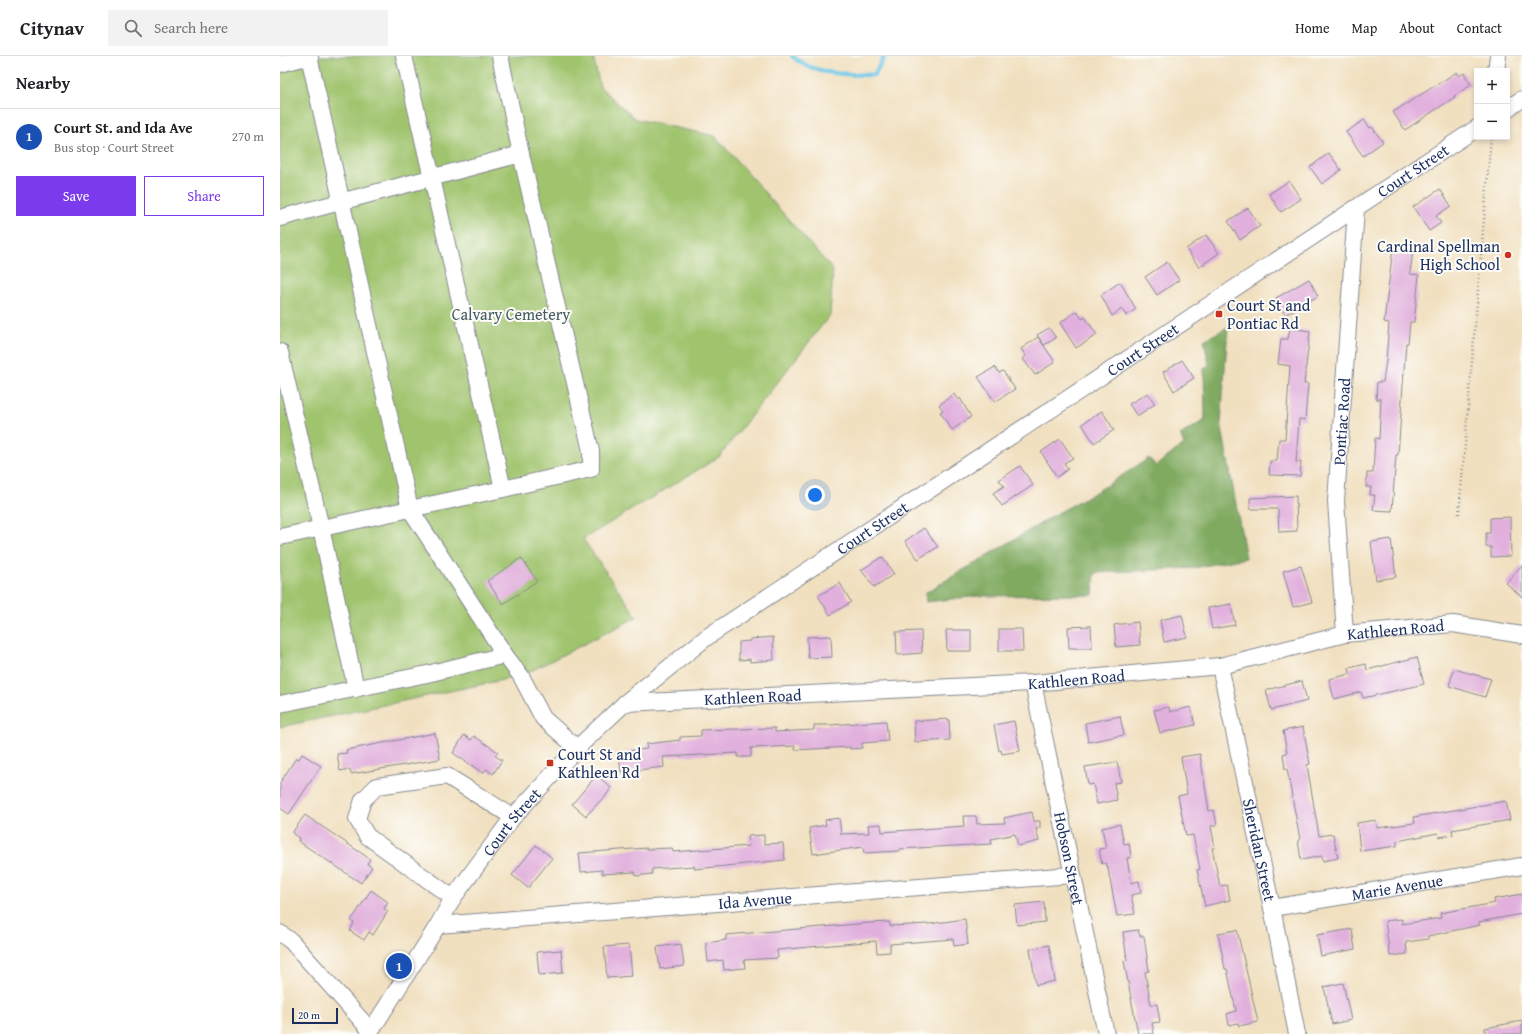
<!DOCTYPE html>
<html lang="en">
<head>
<meta charset="utf-8">
<style>
	:root { --surface:#fff; --page:#f2f2f2; --text:#202124; --muted:#757577; --line:#e0e0e0; --accent:#7c3aed }
	body { margin:0; font-family:"Gentium Book Plus",serif; background:var(--page); color:var(--text) }
	.controls { position:absolute; right:12px; top:12px; display:grid; overflow:hidden; border-radius:0px; box-shadow:0 2px 6px #0003 }
	.controls button { width:36px; height:36px; display:grid; place-items:center; padding:0; border:0; border-bottom:1px solid var(--line); background:var(--surface); color:var(--text); font:20px sans-serif }
	.scale { position:absolute; left:12px; bottom:10px; width:46px; box-sizing:border-box; padding-left:4px; border:2px solid #1b2f5e; border-top:0; font-size:11px; line-height:14px; white-space:nowrap; color:#1b2f5e; -webkit-text-stroke:3px #fdfcf7; paint-order:stroke }
	.you { position:absolute; left:535px; top:439px; width:14px; height:14px; margin:-10px; border:3px solid #fff; border-radius:50%; background:#1a73e8; box-shadow:0 0 0 6px #1a73e833 }
	.badge { display:grid; place-items:center; width:26px; height:26px; border-radius:50%; background:var(--accent); color:#fff; font-size:13px; font-weight:700 }
	.pin { position:absolute; translate:-50% -50%; border:2px solid #fff; box-shadow:0 1px 4px #0006 }
	.list { margin:0; padding:0; list-style:none }
	h2 { display:flex; justify-content:space-between; align-items:center; height:52px; margin:0; padding:0 16px; font-size:17px }
	h2 small { font-size:13px; font-weight:400; color:var(--muted) }
	.list li { display:grid; grid-template-columns:26px 1fr auto; gap:12px; align-items:center; box-sizing:border-box; height:56px; padding:0 16px; border-top:1px solid var(--line) }
	.list b { display:block; font-size:15px; white-space:nowrap }
	.list p { margin:0; font-size:13px; white-space:nowrap; color:var(--muted) }
	.list em { font-size:13px; font-style:normal; color:var(--muted) }
	.actions { display:flex; gap:8px; padding:12px 16px }
	.actions a { flex:1; padding:9px 0; border:1px solid var(--accent); border-radius:0px; text-align:center; font-size:14px; color:var(--accent) }
	.actions .main { background:var(--accent); color:#fff }
	.icon { flex:none; width:22px; height:22px; fill:none; stroke:currentColor; stroke-width:2; stroke-linecap:round; stroke-linejoin:round }
	.map { position:relative; flex:none; width:1242px; height:978px; overflow:hidden }
	header { display:flex; align-items:center; gap:24px; box-sizing:border-box; height:56px; padding:0 20px; background:var(--surface); border-bottom:1px solid var(--line) }
	header strong { font-size:19px }
	nav { display:flex; gap:22px; margin-inline-start:auto; font-size:14px }
	.search { width:280px; height:36px; background:var(--page); display:flex; align-items:center; gap:10px; box-sizing:border-box; padding:0 14px; border-radius:0px; color:var(--muted); font-size:15px }
	main { display:flex }
	aside { flex:1; background:var(--surface) }
	.map>svg:first-child { display:block }
</style>
</head>
<body>
<header>
<strong>Citynav</strong>
<div class="search"><svg class="icon" aria-label="search" viewBox="0 0 24 24"><circle cx="10" cy="10" r="6"/><path d="M15 15l6 6"/></svg>Search here</div>
<nav><a>Home</a><a>Map</a><a>About</a><a>Contact</a></nav>
</header>
<main>
<aside>
<h2>Nearby<small></small></h2>
<ul class="list">
<li><span class="badge" style="background:#1a4fb4">1</span><div><b>Court St. and Ida Ave</b><p>Bus stop · Court Street</p></div><em>270 m</em></li>
</ul>
<div class="actions"><a class="main">Save</a><a>Share</a></div>
</aside>
<div class="map">
<svg width="1242" height="978" viewBox="0 0 1242 978">
	<rect width="100%" height="100%" fill="#fdfcf7"/>
	<filter id="ink" filterUnits="userSpaceOnUse"><feTurbulence type="fractalNoise" baseFrequency=".025" numOctaves="2"/><feDisplacementMap in="SourceGraphic" scale="8" xChannelSelector="R" yChannelSelector="G"/><feConvolveMatrix kernelMatrix="1 2 1 2 8 2 1 2 1" color-interpolation-filters="sRGB"/></filter>
	<filter id="wash" filterUnits="userSpaceOnUse"><feTurbulence type="fractalNoise" baseFrequency=".012" numOctaves="4" result="noise"/><feDisplacementMap in="SourceGraphic" scale="16" xChannelSelector="R" yChannelSelector="G"/><feGaussianBlur stdDeviation="0.9" result="paint"/><feColorMatrix in="noise" values="0 0 0 0 0 0 0 0 0 0 0 0 0 0 0 0 0 1.4 0 .05"/><feComposite in="paint" operator="in"/></filter>
	<g filter="url(#wash)">
		<rect width="100%" height="100%" fill="#f1e0c0"/>
		<path fill="#a0c46e" stroke="#5e7a66" d="M0,0H313L320,31L355,63L435,80L553,214L550,259L439,401L303,483L357,561L241,620L0,671Z"/>
		<path fill="#80aa61" stroke="#4e6c60" d="M948,271L941,367L966,502L913,512L815,517L813,539L698,540L646,546L645,537L778,457L821,433L869,402L876,410L904,388L900,379L925,364L924,313L929,309L924,284Z"/>
		<g fill="none" stroke-linecap="round" stroke-linejoin="round">
			<path stroke="#68c5e6" stroke-width="4.5" d="M512,0C534,20 567,18 594,19L605,0"/>
		</g>
		<g id="blocks">
			<path fill="#e1b0dd" d="M1177,16L1179,20L1184,17L1191,29L1174,40L1175,41L1125,74L1113,56Z
				M1084,64L1090,72L1092,71L1103,86L1083,100L1066,76Z
				M1049,97L1061,114L1042,128L1030,111Z
				M1009,125L1021,143L1001,156L989,138Z
				M1160,133L1171,150L1156,160L1161,167L1149,175L1133,151Z
				M968,152L980,170L960,184L948,165Z
				M926,179L939,197L919,211L906,193Z
				M1113,192L1133,194L1130,218L1139,219L1134,266H1130L1128,287H1126L1118,399H1116L1112,455L1093,454L1095,439H1090L1091,431H1086L1087,417H1093L1095,382L1099,383L1101,343H1096L1097,326H1103L1106,305L1109,267L1104,266Z
				M887,206L899,224L877,239L865,221Z
				M1029,223L1038,240L1005,259L996,242Z
				M840,226L856,253L846,260L842,253L832,260L821,239Z
				M797,255L802,263L805,261L817,279L796,292L780,267Z
				M769,272L776,282L764,289L757,279Z
				M1010,272L1030,275L1024,328H1028L1025,364L1019,363L1016,406H1021L1020,420L989,419L990,405H997L999,383H1005L1010,310L998,308L1001,283H1008Z
				M758,281L775,306L755,319L743,303L746,300L741,293Z
				M902,304L914,322L894,335L883,316Z
				M715,311L719,317L723,315L735,333L715,346L698,321Z
				M868,337L875,348L857,360L849,348Z
				M674,338L678,344L680,342L691,361L672,374L660,356L663,354L659,349Z
				M822,355L834,374L814,387L802,368Z
				M780,383L793,402L784,407L788,413L777,421L761,396Z
				M740,410L753,429L722,450L713,437L724,430L719,424Z
				M1016,440L1017,475L999,476L998,453H970V442Z
				M1230,461L1231,500L1211,501V491H1206V477H1210V462Z
				M644,472L658,491L638,503L625,485Z
				M1111,483L1116,521L1096,524L1091,486Z
				M602,501L614,518L594,531L581,514Z
				M241,502L257,525L223,548L207,525Z
				M1242,509V541L1226,527Z
				M1021,510L1032,546L1013,551L1003,515Z
				M560,527L571,546L550,559L538,540Z
				M951,548L955,569L932,573L928,552Z
				M902,559L907,581L884,586L880,564Z
				M858,566L860,589L836,591L834,569Z
				M811,570L812,592H789L788,571Z
				M719,573H742L743,595H719Z
				M666,574H691V595H667Z
				M641,575L642,597L617,599L616,576Z
				M551,580L552,601L528,602L527,581Z
				M493,581L494,604L470,606V603L459,604V586L470,585V583Z
				M1137,601L1144,628L1083,642L1081,636L1054,643L1049,623L1070,618L1069,612L1086,608L1087,614Z
				M1174,613L1211,623L1205,641L1169,630Z
				M1022,625L1027,645L991,654L986,634Z
				M889,651L890,656L911,651L915,669L880,677L874,654Z
				M840,660L844,679L808,686L805,667Z
				M669,663L670,684L635,686L634,665Z
				M606,665L608,685L582,687V692L570,693V691L515,694V690L471,692V701H458V697L383,701L384,711L341,716L339,699L347,698L346,695L367,693L366,688L400,684V681L421,680V674L495,672V676L534,674V669H550Z
				M734,665L740,695L722,698L721,694L719,695L714,669Z
				M1023,671L1030,708L1027,709L1039,780L1053,778L1058,802L1043,805L1042,800L1021,804L1018,784H1020L1007,713H1005L1003,698L1007,697L1003,675Z
				M155,677L160,703L71,718L70,713L60,715L57,698L67,697L66,694Z
				M184,679L191,684L194,680L218,696L215,700L222,704L213,718L206,713L203,717L173,697Z
				M22,698L41,710L9,758L0,752V727L16,702L19,703Z
				M920,698L929,755L934,754L937,769L931,770L935,792H932L940,830L947,829L950,844L925,850L917,814L920,813L913,779L906,780L898,740L907,738L901,701Z
				M837,706L841,726L834,727L837,744L817,748L813,728L808,729L805,711Z
				M317,719L331,732L323,744L322,743L306,760L292,748Z
				M1226,745L1230,764L1172,774L1173,779L1159,781L1158,777L1117,785V790L1080,795L1077,767L1096,764L1097,772L1135,767L1134,761Z
				M752,756L754,765H760V772L756,773L759,785L738,790L735,778L711,783L712,788L619,793V795L584,797L583,791L533,798L529,772L546,769L545,764L559,762L561,778L589,777L588,769L601,768L602,776L684,770L683,760H696L697,768L725,767L724,762Z
				M25,759L90,803L87,808L92,811L81,827L18,785L19,782L12,777Z
				M840,768L844,788L849,787L851,801L847,802L851,827L859,825L861,837L851,839L855,858L837,860L828,813L826,807L822,808L819,793L826,792L822,772Z
				M484,779V788L503,787L505,804L415,813L414,810L372,813V818L356,820L355,816L322,818V814L301,816L299,797L367,792V793L392,792L393,796L469,790L468,780Z
				M256,789L272,802L248,832L232,819Z
				M91,834L108,846L104,853L108,855L93,879L89,876L84,884L70,875L74,867L71,865Z
				M1242,838V858L1199,866L1200,869L1148,880V883L1126,886L1127,898L1110,900L1105,865L1122,863V868L1161,862L1160,857L1215,847L1214,843Z
				M764,846L765,866L737,869L735,849Z
				M685,863L688,888L674,890L673,883L610,888V896L597,897L596,885L497,894L498,902L464,904L465,912L444,914L443,904L428,906L426,887L446,884V879L590,867L609,866L610,870L649,868Z
				M1072,873L1075,893L1041,900L1037,879Z
				M858,874L860,880H864L869,915L865,916L871,949L877,948L880,966L872,967L874,978H858L846,916L844,905L847,904L843,876Z
				M957,874L978,966L959,970L958,967L949,969L947,958L956,955L947,913H945L938,877Z
				M401,888L404,910L380,913L377,891Z
				M349,889L352,920L327,922L324,891Z
				M769,889L775,925L756,929L750,893Z
				M281,894L283,917L259,919L257,896Z
				M1063,927L1071,964L1052,968L1044,931Z
				M1242,965V978H1205V972Z"/>
		</g>
	</g>
	<g filter="url(#ink)">
		<use href="#blocks" fill-opacity="0" stroke="#86888f" stroke-width="1"/>
		<g fill="none" stroke-linecap="round" stroke-linejoin="round">
			<g stroke="#86888f" stroke-width="18">
				<g id="minor">
					<path d="M29,0L130,453L225,599L241,620L263,662L297,692"/>
					<path d="M124,0L223,433"/>
					<path d="M0,8L30,0"/>
					<path d="M1216,15L1218,0"/>
					<path d="M1227,53L1242,43"/>
					<path d="M0,162L241,98"/>
					<path d="M0,296L41,472L76,633"/>
					<path d="M0,481L223,433L311,413V395L241,98L220,0"/>
					<path id="s1" d="M1065,578L1056,445L1076,153"/>
					<path id="s2" d="M940,610L992,852L1017,978"/>
					<path id="s3" d="M753,627L826,978"/>
					<path id="s4" d="M345,647L753,627L940,610L1065,578L1173,568L1242,579"/>
					<path d="M0,648L147,618L225,599"/>
					<path d="M173,842L87,780L77,763L83,744L97,730L167,720L233,761"/>
					<path id="s5" d="M992,852L1242,810"/>
					<path id="s6" d="M158,869L792,819"/>
					<path d="M0,877L11,885L91,975"/>
					<path id="s7" d="M89,978L158,869L173,842L233,761L297,692L345,647L427,581L1197,72"/>
				</g>
			</g>
			<path stroke="#86888f" stroke-width="2.5" stroke-dasharray="1 3" stroke-linecap="butt" d="M1179,458L1211,81"/>
			<use href="#minor" stroke="#fff" stroke-width="16"/>
		</g>
	</g>
	<g fill="#c8321e" stroke="#fdfcf7" stroke-width="1.5">
		<circle cx="1228" cy="199" r="4"/>
		<rect x="935" y="254" width="8" height="8" rx="2"/>
		<rect x="266" y="703" width="8" height="8" rx="2"/>
	</g>
	<g text-anchor="middle" dominant-baseline="central" stroke-width="4" stroke-linejoin="round" paint-order="stroke">
		<g font-size="16" fill="#1b2f5e" stroke="#fdfcf7">
			<text stroke="none"><textPath href="#s7" startOffset="1372">Court Street</textPath></text>
			<text stroke="none"><textPath href="#s7" startOffset="1048">Court Street</textPath></text>
			<text stroke="none"><textPath href="#s1" startOffset="213">Pontiac Road</textPath></text>
			<text stroke="none"><textPath href="#s7" startOffset="724">Court Street</textPath></text>
			<text stroke="none"><textPath href="#s4" startOffset="776">Kathleen Road</textPath></text>
			<text stroke="none"><textPath href="#s4" startOffset="452">Kathleen Road</textPath></text>
			<text stroke="none"><textPath href="#s4" startOffset="128">Kathleen Road</textPath></text>
			<text stroke="none"><textPath href="#s7" startOffset="256">Court Street</textPath></text>
			<text stroke="none"><textPath href="#s2" startOffset="188">Sheridan Street</textPath></text>
			<text stroke="none"><textPath href="#s3" startOffset="179">Hobson Street</textPath></text>
			<text stroke="none"><textPath href="#s5" startOffset="127">Marie Avenue</textPath></text>
			<text stroke="none"><textPath href="#s6" startOffset="318">Ida Avenue</textPath></text>
		</g>
		<g font-size="16" fill="#1b2f5e" stroke="#fdfcf7" text-anchor="start">
			<text x="1220" y="190" text-anchor="end">Cardinal Spellman<tspan x="1220" dy="18">High School</tspan></text>
			<text x="947" y="249">Court St and<tspan x="947" dy="18">Pontiac Rd</tspan></text>
			<text x="278" y="698">Court St and<tspan x="278" dy="18">Kathleen Rd</tspan></text>
		</g>
		<g font-size="16" fill="#435c63" stroke="#fdfcf7">
			<text x="231" y="258">Calvary Cemetery</text>
		</g>
	</g>
</svg>
<div class="controls">
<button>+</button>
<button>−</button>
</div>
<div class="scale">20 m</div>
<div class="you"></div>
<div class="pin badge" style="left:119px;top:910px;background:#1a4fb4">1</div>
</div>
</main>
</body>
</html>
